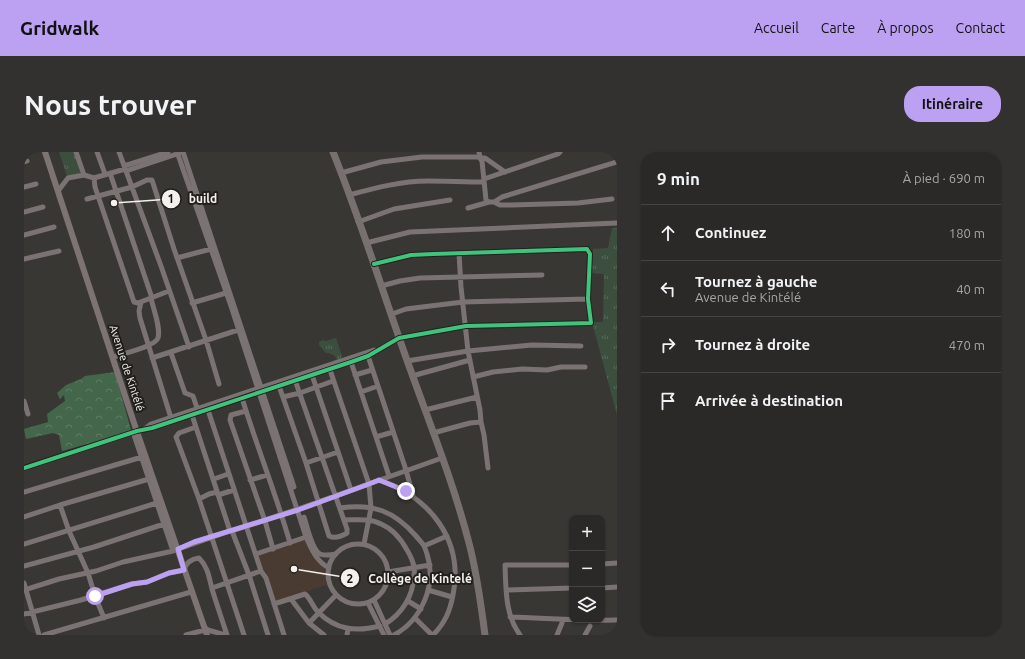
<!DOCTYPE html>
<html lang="fr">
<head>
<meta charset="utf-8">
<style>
	:root { --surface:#2b2927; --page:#33312f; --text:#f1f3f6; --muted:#a6a6a7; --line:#474544; --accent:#bca0f2 }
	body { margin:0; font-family:Ubuntu,sans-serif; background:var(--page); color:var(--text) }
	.controls { position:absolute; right:12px; bottom:12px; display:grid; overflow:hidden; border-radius:8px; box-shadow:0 1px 3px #0004 }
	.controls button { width:36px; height:36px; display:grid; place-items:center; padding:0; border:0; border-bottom:1px solid var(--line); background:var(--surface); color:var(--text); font:20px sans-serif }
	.stop { position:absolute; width:12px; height:12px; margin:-9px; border:3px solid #bca0f2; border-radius:50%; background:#fff }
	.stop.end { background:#bca0f2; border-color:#fff; box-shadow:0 1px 4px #0008 }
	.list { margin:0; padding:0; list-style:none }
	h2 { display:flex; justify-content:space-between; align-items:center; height:52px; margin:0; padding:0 16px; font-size:17px }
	h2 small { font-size:13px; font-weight:400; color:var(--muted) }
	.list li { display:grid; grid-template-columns:26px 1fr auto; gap:12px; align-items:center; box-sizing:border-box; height:56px; padding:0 16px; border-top:1px solid var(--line) }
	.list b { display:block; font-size:15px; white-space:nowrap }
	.list p { margin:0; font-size:13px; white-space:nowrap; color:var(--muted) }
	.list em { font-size:13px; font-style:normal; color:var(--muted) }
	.icon { flex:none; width:22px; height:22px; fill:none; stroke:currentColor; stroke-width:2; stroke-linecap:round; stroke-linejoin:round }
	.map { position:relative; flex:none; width:593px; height:483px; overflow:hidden; border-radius:16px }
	header { display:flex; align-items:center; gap:24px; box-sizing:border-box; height:56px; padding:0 20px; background:var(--accent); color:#111 }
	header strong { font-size:19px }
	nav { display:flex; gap:22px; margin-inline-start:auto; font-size:14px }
	.intro { display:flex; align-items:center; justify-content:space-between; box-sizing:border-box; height:96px; padding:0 24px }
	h1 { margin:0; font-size:28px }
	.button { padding:10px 18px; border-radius:16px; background:var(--accent); color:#111; font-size:14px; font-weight:700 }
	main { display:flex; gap:24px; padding:0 24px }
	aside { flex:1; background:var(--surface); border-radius:16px; box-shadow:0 1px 3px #0004 }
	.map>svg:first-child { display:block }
</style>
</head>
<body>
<header>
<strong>Gridwalk</strong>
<nav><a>Accueil</a><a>Carte</a><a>À propos</a><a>Contact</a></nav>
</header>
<div class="intro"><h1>Nous trouver</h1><a class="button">Itinéraire</a></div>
<main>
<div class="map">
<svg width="593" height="483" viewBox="0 0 593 483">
	<defs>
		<pattern id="grass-tufts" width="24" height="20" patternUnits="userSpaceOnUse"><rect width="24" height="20" fill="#3c4f3f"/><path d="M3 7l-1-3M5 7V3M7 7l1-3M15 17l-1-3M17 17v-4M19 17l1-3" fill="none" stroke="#59695b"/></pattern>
		<pattern id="forest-crowns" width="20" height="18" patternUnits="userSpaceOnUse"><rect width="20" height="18" fill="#44664a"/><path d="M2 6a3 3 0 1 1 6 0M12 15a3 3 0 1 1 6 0" fill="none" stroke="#607c64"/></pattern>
	</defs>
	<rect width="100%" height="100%" fill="#393734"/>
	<path fill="#493b31" d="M282,386L288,403L302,418L303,433L252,449L242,419L238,417L234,403Z"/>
	<path fill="url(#grass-tufts)" d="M35,0H50L58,21L48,24H43Z
		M588,76H593V263L568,170H579L580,122L567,121L569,97L584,96Z
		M312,186L318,204L316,208H313C311,203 308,201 302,201L295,193V190L299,188L302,189Z"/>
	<path fill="url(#forest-crowns)" d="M91,220L107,278L100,282L38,299L35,283L29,281L2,287L0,277L24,270L23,262L41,249L40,243L36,247L33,241L42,233L57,227L61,224Z"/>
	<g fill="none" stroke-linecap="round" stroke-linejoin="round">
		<path stroke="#7b7373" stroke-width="5" d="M52,0L60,23
			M73,0L81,22
			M95,0L137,114L165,195
			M153,0L207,154L282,385C288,398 292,409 305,416
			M159,0L270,335
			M455,0L456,6H461L481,20
			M0,10L3,9
			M100,14L144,0
			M102,19L156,1
			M86,21L128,146
			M317,21L357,10L398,5H454L456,6L458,9L462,48L465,50H470L476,53H488L554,51L588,47
			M70,26L71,35L110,150L114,151L145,139
			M460,27L534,2L536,0
			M0,35L12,32
			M34,39L44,26L60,23L70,26L101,17
			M325,43C351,36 377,29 404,29C423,29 441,30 460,30
			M63,47L108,35L123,28H128L150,97L182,188L195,232
			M470,50L478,45L593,10
			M444,56L465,50
			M0,60L19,55
			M334,70L370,57L426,48
			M0,83L30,75
			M342,91L386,80L593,71
			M435,101L437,135L444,199L456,258L457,270L460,283L464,316
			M153,106L187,97
			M0,107L35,99
			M357,134L376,129L396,126L518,123
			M117,150L115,159L116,166L147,266
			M168,151L202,141
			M368,162L382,157L439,150L564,147
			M147,201L161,241L169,244L173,256
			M344,204L382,318L389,344
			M89,205C98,202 132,194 134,186C137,176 129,156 127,146
			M128,206L214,178
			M383,209L444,199L508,193L557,194
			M327,210L365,324
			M305,215L345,332L347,356L340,392
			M288,223L327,338
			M331,223L348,218
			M388,224L446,208
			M449,225L469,220L498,217L523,218L537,215H561
			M255,234L282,311L305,384C311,387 318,384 323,381V377L271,228
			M337,240L354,234
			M259,245L276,241L309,229
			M218,246C233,295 252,342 266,391
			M0,249L4,262
			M183,255L237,419L242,426L260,483
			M401,258L453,245
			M222,259L207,263L206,268L241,369L249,397
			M168,263L206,379
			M172,275L155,281L152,285L175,347L220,483
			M122,276L127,272L350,198
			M109,280L149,399
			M409,281L446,271L457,270
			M352,285L369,280
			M282,311L314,300
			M0,316L113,279L128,276L327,210L344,204L375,186L442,174L567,171L564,147L566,102L563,97L409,102L387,103L350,112
			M190,327L204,322
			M226,328L243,323
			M355,328C406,345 440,388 429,443C426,459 421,471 409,483
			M0,340L118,305
			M194,343L210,338
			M175,347L185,342L193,340
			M36,353L45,379L64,421L71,444L80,466
			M316,356C349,351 370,359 392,384C394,387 398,390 400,394C401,396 402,399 403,402C413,432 398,468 370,483
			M0,365L36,353L125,327
			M280,365C283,374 288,398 296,402C301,404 307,403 312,402
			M320,368C332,368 346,366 357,372C369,377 377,387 383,398C386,403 389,409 390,415C391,418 390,421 390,424C389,444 378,462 361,472
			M208,379L225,423L244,483
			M304 422a30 30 0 1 1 60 0a30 30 0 1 1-60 0Z
			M0,392L133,351
			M400,394L423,384
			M232,402L282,385
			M578,412L593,411
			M0,414L70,395L140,372
			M364,420L406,413
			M0,431L15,483
			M188,436L237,419
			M578,436L593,435
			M0,438L35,427L72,419L99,410L149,399L206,379H208L274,357L418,306
			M404,438L428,445
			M483,438L548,436
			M267,447L285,471L300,483
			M350,448L366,483
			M384,449L397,457
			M344,451L360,483
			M250,452L281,442C287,447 289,455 294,460C312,478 332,480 356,474
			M0,462L57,448L108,432L123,430L145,421L160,418C162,411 167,407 175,406C184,415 185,425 188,437C193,453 198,468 203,483
			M486,465C522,466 557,469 593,468
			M391,466L408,483
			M285,471L312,443
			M180,475L184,478L201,483
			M20,483L167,440
			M162,483L181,478
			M323,483L324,477
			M496,483C481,463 482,437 481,413H548
			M533,483L538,471
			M561,483L566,474"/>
		<path stroke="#7c7372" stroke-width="6" d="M21,0L111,274L183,483"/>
		<path stroke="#78706f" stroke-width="7" d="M309,0C337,69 359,141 384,211C405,270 429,329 445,391C453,421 457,452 461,483"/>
		<g stroke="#211f1c" stroke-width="6">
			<path id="cycleway" d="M0,316L113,279L128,276L327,210L344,204L375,186L442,174L567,171L564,147L566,102L563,97L409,102L387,103L350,112"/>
		</g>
		<use href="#cycleway" stroke="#40c37c" stroke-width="4"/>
	</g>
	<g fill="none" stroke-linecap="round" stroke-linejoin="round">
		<path stroke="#bca0f2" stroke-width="5" d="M71,444L108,432L123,430L145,421L160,418L154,397L170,390L274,358L345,332L355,328L382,339"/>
	</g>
	<g text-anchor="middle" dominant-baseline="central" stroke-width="4" stroke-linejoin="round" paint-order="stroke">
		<g font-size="11" fill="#f4f0ec" stroke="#211f1c">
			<text transform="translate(103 216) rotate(72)">Avenue de Kintélé</text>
		</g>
	</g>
	<path fill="none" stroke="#f4f0ec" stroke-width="1.5" d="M90 51L147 47M270 417L326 426"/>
	<g fill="#f4f0ec" stroke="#211f1c" stroke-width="1.5">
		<circle cx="90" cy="51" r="4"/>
		<circle cx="270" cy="417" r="4"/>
		<circle cx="147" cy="47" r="10"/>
		<circle cx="326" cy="426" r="10"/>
	</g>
	<g font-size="12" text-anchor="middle" font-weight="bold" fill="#111">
		<text x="147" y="51">1</text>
		<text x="326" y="431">2</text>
	</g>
	<g font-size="12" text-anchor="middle" font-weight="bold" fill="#f4f0ec" stroke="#211f1c" stroke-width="4" stroke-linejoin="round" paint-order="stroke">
		<text x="179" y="51">build</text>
		<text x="396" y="431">Collège de Kintelé</text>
	</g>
</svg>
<div class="controls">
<button>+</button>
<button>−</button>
<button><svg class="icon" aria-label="layers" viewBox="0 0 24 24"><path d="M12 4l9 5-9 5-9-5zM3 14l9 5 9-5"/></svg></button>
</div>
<div class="stop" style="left:71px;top:444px"></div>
<div class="stop end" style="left:382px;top:339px"></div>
</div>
<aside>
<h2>9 min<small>À pied · 690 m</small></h2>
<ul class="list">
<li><svg class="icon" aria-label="ahead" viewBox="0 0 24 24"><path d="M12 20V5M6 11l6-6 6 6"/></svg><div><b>Continuez</b></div><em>180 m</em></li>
<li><svg class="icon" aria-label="left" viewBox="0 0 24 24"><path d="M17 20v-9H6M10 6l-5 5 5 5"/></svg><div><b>Tournez à gauche</b><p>Avenue de Kintélé</p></div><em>40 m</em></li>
<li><svg class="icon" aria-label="right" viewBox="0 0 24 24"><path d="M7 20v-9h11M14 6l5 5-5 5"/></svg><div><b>Tournez à droite</b></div><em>470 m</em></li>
<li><svg class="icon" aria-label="arrive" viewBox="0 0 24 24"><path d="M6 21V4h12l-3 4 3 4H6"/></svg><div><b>Arrivée à destination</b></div></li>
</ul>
</aside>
</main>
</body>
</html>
